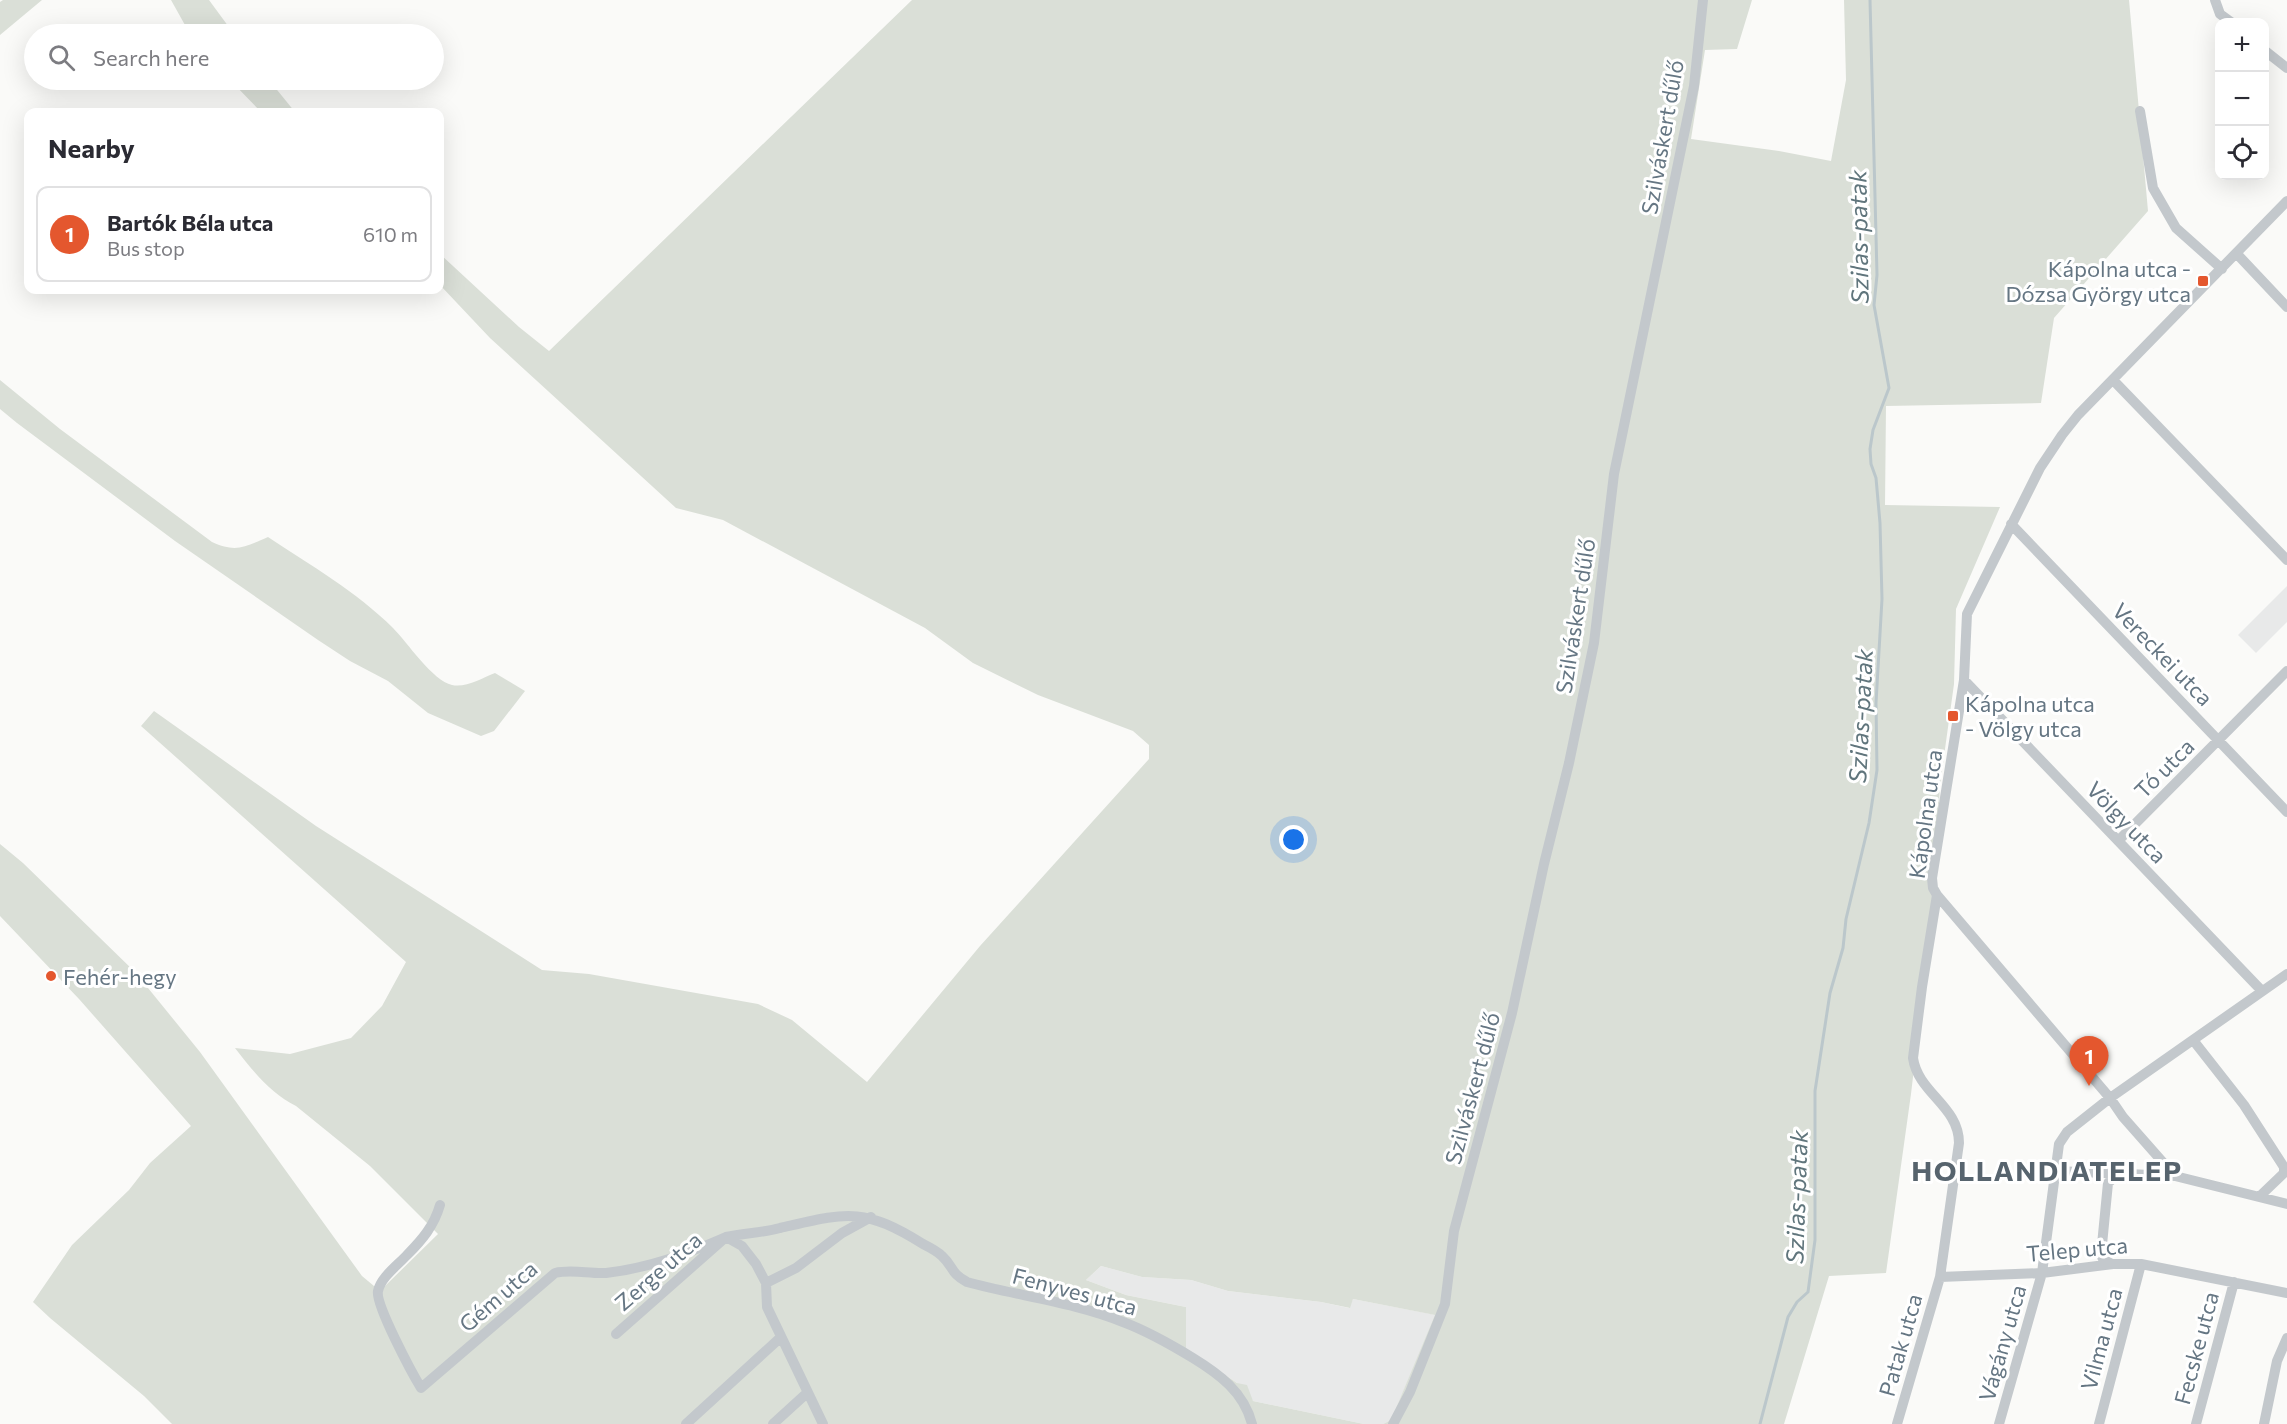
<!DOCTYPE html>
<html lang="en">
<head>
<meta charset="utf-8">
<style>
	:root { --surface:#fff; --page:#f2f2f3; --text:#2b2b33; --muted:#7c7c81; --line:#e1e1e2; --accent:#e4572e }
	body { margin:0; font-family:Commissioner,sans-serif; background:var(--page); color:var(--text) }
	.controls { position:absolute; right:18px; top:18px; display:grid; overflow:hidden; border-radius:12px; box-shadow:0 6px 24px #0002 }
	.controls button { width:54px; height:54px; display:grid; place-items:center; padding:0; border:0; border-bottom:2px solid var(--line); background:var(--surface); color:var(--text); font:30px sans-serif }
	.you { position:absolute; left:1294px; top:840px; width:21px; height:21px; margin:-15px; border:4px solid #fff; border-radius:50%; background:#1a73e8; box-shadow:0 0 0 9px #1a73e833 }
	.badge { display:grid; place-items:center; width:39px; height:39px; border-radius:50%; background:var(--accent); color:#fff; font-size:20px; font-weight:700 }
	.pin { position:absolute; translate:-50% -50px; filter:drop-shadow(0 2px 3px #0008) }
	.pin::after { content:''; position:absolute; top:32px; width:21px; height:18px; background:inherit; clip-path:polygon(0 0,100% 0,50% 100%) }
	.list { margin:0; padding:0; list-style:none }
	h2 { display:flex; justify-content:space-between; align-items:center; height:78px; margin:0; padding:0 24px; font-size:26px }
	h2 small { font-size:20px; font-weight:400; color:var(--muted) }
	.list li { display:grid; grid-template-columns:39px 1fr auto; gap:18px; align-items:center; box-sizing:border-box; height:96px; margin:0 12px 12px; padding:0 12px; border:2px solid var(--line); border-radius:12px }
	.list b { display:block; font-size:22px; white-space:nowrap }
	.list p { margin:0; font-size:20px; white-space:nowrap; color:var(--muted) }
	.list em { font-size:20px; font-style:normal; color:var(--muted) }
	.icon { flex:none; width:33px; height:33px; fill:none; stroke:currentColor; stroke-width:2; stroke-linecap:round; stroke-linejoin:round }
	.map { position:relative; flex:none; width:2287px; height:1424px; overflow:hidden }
	.search { position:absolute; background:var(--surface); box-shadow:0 6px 24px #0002; left:24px; top:24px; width:420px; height:66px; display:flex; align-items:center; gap:15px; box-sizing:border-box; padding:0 21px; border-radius:33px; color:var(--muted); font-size:22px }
	.panel { position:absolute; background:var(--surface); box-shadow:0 6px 24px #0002; left:24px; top:108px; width:420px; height:186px; border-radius:12px }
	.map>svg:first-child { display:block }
</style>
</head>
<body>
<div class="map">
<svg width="2287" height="1424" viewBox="0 0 2287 1424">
	<rect width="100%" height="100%" fill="#fafaf8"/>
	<path fill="#e8e9e9" d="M2287,586V622L2256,653L2238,635Z
		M1101,1266L1142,1277L1191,1280L1228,1291L1321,1302L1349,1308L1353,1299L1436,1315L1391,1420L1383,1424H1364L1253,1401L1237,1383L1186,1348V1307L1126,1295L1086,1280Z"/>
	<path fill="#dadfd7" d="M3,0H42L0,35V2Z
		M171,0H209L234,34H190Z
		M912,0H1752L1737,49L1705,50L1691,139L1779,151L1831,161L1846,80L1844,0H2129L2148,211L2054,318L2041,403L1886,406L1885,505L2000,507L1956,609L1954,684L1940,785L1933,907L1911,1094L1886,1273L1829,1276L1784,1424H1383L1391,1420L1435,1315L1353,1299L1350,1308L1321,1302L1228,1291L1191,1280L1142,1277L1101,1266L1086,1280L1126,1295L1186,1307V1348L1237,1383L1247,1385L1253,1401L1364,1424H172L144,1396L50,1318L33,1302L72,1245L129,1190L150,1163L191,1126L79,999L0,916V844L23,863L135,972L200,1052L362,1276L374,1286H385L438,1234L370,1166L296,1106C271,1094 252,1070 235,1048L290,1054L351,1038L382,1006L406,962L141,726L154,711L316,826L542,970L589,974L758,1004L792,1020L867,1082L980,946L1149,759V745L1133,731L1038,695L973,663L925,628L723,520L676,508L490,338L440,285V254L519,327L549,351Z
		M230,80H269L295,112H261Z
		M0,380L60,429L212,542C236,553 245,547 268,537C310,565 357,592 393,628C407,642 433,681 452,685C466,688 482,678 495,673L525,691L494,731L481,736L428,713L388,681L350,661L318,640L175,541L17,423L0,409Z"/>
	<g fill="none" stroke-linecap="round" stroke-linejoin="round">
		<path stroke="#bbc7cb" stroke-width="3" d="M1760,1424L1788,1317L1797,1302L1808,1292L1815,1240V1091L1830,993L1843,948L1846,919L1869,823L1877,770L1876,703L1882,599L1880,523L1876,478L1871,464L1870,449L1873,430L1889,388L1874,305L1877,275L1870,0"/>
		<path stroke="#c3c8cc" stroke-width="10" d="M2215,0L2220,14L2231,22
			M2264,50L2287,68
			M2140,111L2153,188L2176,228L2222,269
			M2237,254L2287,307
			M2113,380L2287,560
			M2011,524L2287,812
			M1964,680L2262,991
			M2119,840L2287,671
			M2193,1040L2244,1105L2284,1167V1173L2260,1196
			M2056,1171L2175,1176L2287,1204
			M2175,1176L2123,1117L2110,1098L1937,895L1933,888L1932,878L1964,680L1967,614L2040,468L2062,435L2078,415L2287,201
			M440,1205C434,1226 422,1240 407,1255C398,1265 381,1277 378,1291C375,1304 412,1373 421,1388L555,1273C572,1269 589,1274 606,1273C649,1268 687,1254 726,1237L742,1246L756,1264L766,1283L767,1307L823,1424
			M2112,1264L2103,1259L2101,1255L2108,1183L2118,1174
			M1940,1277L2042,1273L2113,1264H2141L2287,1293
			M766,1283L796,1268L842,1233L871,1217
			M616,1334L726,1237C744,1233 762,1233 780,1228C846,1213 862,1206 923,1244C929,1247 937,1251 942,1256C954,1267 950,1273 967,1282C1018,1296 1074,1302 1123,1322C1147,1331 1170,1344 1193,1358C1219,1374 1244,1392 1252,1424
			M686,1424L780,1338
			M773,1424L807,1393
			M1393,1424L1410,1392L1445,1304L1454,1231L1512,1013L1544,864L1569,763L1594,643L1614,474L1694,86L1703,0
			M1897,1424L1940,1277L1959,1143C1959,1106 1918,1093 1913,1058L1922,987L1937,895
			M1999,1424L2042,1273L2059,1144L2067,1132L2110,1098L2287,974
			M2099,1424L2141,1264
			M2196,1424L2234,1282
			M2264,1424L2277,1361L2287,1338"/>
	</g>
	<g fill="#e4572e" stroke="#fff" stroke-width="2">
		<rect x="2197" y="275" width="12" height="12" rx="3"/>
		<rect x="1947" y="710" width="12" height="12" rx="3"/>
		<circle cx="51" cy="976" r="6"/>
	</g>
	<g text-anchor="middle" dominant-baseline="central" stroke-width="6" stroke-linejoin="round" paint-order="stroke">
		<g font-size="22" fill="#657683" stroke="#fff">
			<text transform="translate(1662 137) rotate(-80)">Szilváskert dűlő</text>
			<text transform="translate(1575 616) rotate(-81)">Szilváskert dűlő</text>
			<text transform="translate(2163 654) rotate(46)">Vereckei utca</text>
			<text transform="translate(2164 768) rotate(-45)">Tó utca</text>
			<text transform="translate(1925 814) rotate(-82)">Kápolna utca</text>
			<text transform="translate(2127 822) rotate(46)">Völgy utca</text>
			<text transform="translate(1472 1088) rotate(-75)">Szilváskert dűlő</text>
			<text transform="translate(2077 1249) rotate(-5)">Telep utca</text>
			<text transform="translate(658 1271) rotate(-41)">Zerge utca</text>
			<text transform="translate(1075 1291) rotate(15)">Fenyves utca</text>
			<text transform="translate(498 1296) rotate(-41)">Gém utca</text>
			<text transform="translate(2101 1339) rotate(-75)">Vilma utca</text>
			<text transform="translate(2002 1343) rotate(-74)">Vágány utca</text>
			<text transform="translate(1900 1345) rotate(-74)">Patak utca</text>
			<text transform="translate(2196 1348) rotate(-75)">Fecske utca</text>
		</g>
		<g font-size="22" fill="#657683" stroke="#fff" text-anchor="start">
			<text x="2191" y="268" text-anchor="end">Kápolna utca -<tspan x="2191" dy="25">Dózsa György utca</tspan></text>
			<text x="1965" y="703">Kápolna utca<tspan x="1965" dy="25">- Völgy utca</tspan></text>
			<text x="63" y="976">Fehér-hegy</text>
		</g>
		<g font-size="24" font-style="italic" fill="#60757c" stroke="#fff">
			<text transform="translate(1858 237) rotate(-91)">Szilas-patak</text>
			<text transform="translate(1860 716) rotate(-87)">Szilas-patak</text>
			<text transform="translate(1796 1197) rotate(-88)">Szilas-patak</text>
		</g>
		<g font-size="28" font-weight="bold" letter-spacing="1.5" fill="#57646e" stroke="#fff">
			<text x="2047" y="1170">HOLLANDIATELEP</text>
		</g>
	</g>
</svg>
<div class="controls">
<button>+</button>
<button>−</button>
<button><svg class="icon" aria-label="locate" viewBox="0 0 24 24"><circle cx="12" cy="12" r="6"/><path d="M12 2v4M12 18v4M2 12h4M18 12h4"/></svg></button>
</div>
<div class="you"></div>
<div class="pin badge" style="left:2089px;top:1086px">1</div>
<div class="search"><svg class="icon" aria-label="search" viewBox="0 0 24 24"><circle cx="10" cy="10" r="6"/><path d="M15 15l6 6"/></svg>Search here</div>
<section class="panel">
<h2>Nearby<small></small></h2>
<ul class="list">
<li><span class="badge">1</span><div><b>Bartók Béla utca</b><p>Bus stop</p></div><em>610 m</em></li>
</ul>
</section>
</div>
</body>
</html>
